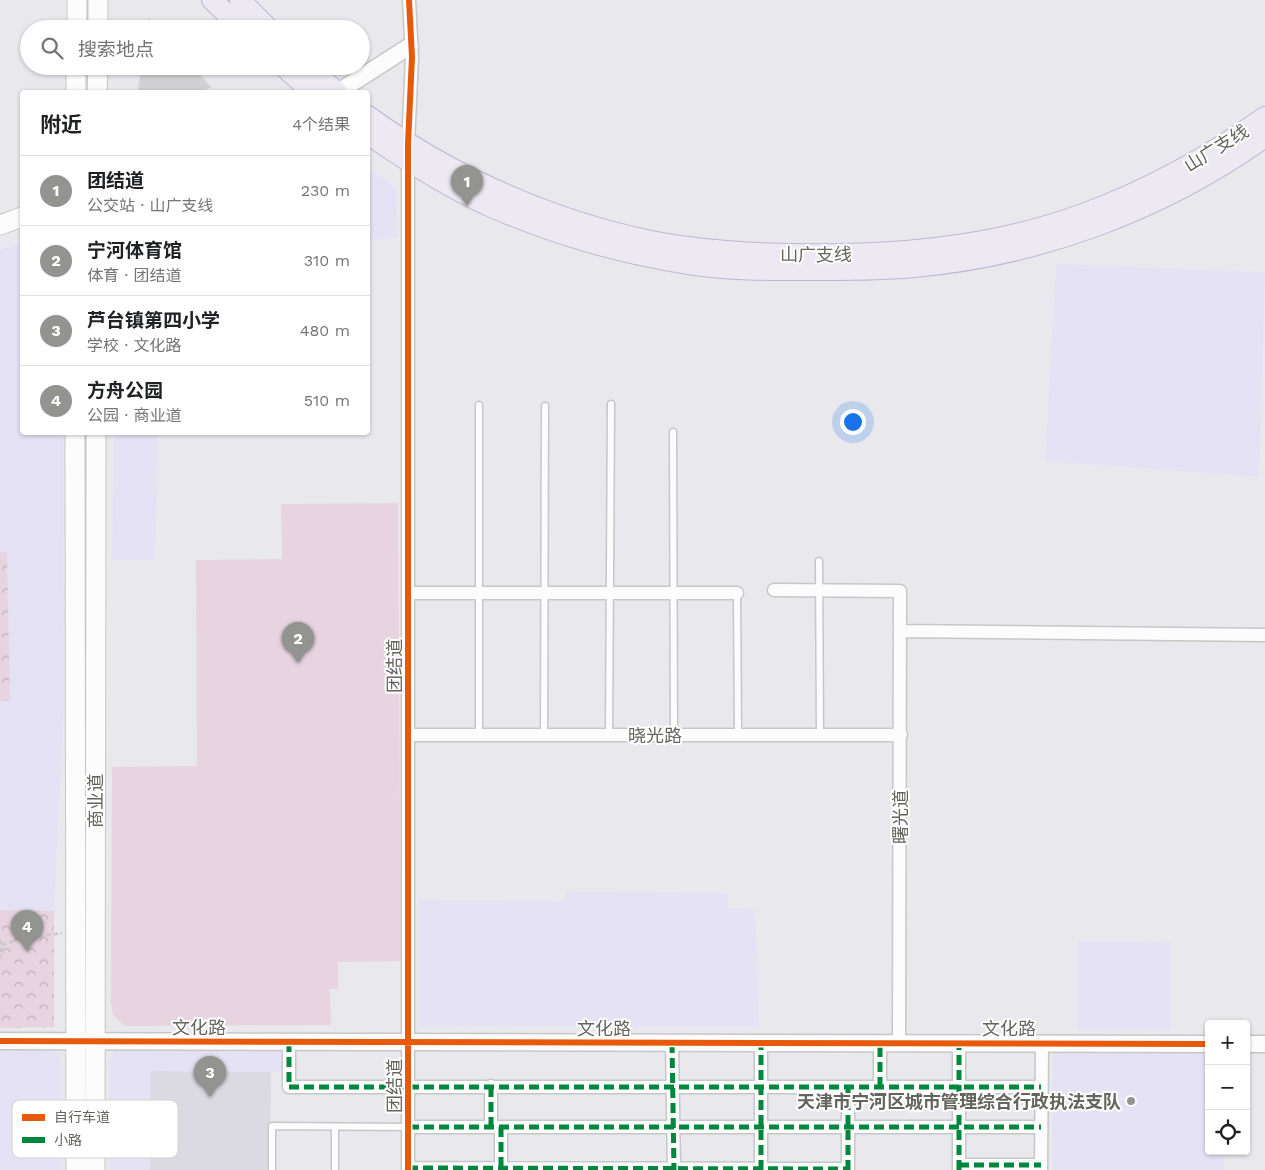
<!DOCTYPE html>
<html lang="zh">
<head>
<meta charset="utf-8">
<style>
	:root { --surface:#fff; --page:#f2f2f2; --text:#202124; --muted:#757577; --line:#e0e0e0; --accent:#939390 }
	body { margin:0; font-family:"Work Sans","Noto Sans SC",sans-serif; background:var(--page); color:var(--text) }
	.controls { position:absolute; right:15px; bottom:15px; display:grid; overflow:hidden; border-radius:5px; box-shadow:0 1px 4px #0004 }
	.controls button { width:45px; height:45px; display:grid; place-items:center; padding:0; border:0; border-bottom:1px solid var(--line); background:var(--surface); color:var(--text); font:25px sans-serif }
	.you { position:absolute; left:852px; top:421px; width:18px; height:18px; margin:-12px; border:4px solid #fff; border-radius:50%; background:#1a73e8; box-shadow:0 0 0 8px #1a73e833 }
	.badge { display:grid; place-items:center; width:32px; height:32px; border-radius:50%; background:var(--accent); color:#fff; font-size:16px; font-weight:700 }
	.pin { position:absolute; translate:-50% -41px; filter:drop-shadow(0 1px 2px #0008) }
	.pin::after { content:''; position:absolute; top:26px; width:18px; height:15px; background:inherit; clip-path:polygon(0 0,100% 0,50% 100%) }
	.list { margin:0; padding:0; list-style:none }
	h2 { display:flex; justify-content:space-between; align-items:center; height:65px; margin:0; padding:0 20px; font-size:21px }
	h2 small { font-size:16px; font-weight:400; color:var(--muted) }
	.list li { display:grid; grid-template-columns:32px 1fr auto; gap:15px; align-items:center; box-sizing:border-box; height:70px; padding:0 20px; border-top:1px solid var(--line) }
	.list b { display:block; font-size:19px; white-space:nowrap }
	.list p { margin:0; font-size:16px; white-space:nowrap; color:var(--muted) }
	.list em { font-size:16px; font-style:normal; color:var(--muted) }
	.icon { flex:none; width:28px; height:28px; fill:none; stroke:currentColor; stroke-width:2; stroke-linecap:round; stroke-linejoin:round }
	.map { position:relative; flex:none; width:1265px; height:1170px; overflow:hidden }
	.search { position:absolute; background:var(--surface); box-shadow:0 1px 4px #0004; left:20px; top:20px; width:350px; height:55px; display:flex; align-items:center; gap:12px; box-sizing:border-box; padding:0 18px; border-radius:28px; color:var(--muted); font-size:19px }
	.panel { position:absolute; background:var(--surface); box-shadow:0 1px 4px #0004; left:20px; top:90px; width:350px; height:345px; border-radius:5px }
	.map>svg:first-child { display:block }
</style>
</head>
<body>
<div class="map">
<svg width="1265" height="1170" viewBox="0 0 1265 1170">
	<defs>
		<pattern id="park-crowns" width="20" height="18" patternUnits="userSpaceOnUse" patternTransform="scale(1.25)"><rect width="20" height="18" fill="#e7d4e0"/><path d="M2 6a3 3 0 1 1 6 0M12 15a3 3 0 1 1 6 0" fill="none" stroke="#bfb0b9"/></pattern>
	</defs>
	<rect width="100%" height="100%" fill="#e9e8ed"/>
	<path fill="#e6e2f5" d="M368,168L396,188L397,237L368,241Z
		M22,243V432L63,433L64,701L54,911L0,910V701H10L7,552L0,551V250Z
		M1056,264L1265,272L1259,477L1045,461Z
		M114,433H158L155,560H112Z
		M566,891L728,893V908L755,909L759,1027L419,1026V900L565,901Z
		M1077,941L1170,942L1171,1029H1077Z
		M0,1049L51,1050L59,1054L61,1062V1170H0Z
		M114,1050H283V1072L151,1071L150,1170H109V1061Z
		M1052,1051H1209V1151H1225L1224,1170H1053Z"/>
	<path fill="#dbdae2" d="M151,1071L271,1072L270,1170H150Z"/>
	<path fill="url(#park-crowns)" d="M0,551L7,552L10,701H0Z
		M0,910L54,911V1027L0,1028Z"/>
	<path fill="#e7d4e0" d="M398,503L401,961L338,962V989H330L331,1025L125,1026L113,1015L111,1002L112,767L197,766L196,560L282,559L281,504Z"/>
	<path fill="#d1d1d4" stroke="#d8d8dc" d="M149,18L159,29H147Z
		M142,66H192L211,87L201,91V92H138Z"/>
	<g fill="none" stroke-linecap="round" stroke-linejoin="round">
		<g stroke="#c7c7c8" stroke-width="9">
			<path id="service" d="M479,405V735
				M673,432L674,735
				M819,561L820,735
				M737,593L738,735
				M544,735L545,406
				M609,735L611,404
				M335,1127V1170
				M272,1170V1126L409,1127"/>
		</g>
		<g stroke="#c7c7c8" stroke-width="15">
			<path id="minor" d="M774,590L900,591L899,1043
				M409,593H737
				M900,631L1265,635
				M409,735H901
				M289,1042V1087H1041
				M672,1043L674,1170
				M880,1087V1043
				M409,1127H1041
				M491,1127V1086
				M501,1127V1170
				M959,1165H1041
				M408,1168L848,1169
				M408,1170V144L412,57L409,0
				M761,1170V1043
				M848,1170V1087
				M959,1170V1043
				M1041,1170L1042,1043"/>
		</g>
		<g stroke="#c7c7c8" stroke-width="19">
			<path id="tertiary" d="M338,92L410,46
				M0,1041L1209,1044
				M1246,1044H1265"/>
		</g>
		<g stroke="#c6c6c6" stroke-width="21">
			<path id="secondary" d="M77,29V0
				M98,29V0
				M76,92V66
				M97,92L98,66
				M0,225L22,217
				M75,432L76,1170
				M95,1170L96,432"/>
		</g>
		<g stroke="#bcb8d3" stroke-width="22">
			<path id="primary" d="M212,0L243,29
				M240,0L269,29
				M283,66L312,92
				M307,66L337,92
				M368,116C451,176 550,220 651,241C712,253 776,255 838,254C922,253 1004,243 1083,214C1149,190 1208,157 1265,117
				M368,134C408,162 450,189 496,209C557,235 623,254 689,264C733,271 779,270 823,270C853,270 884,270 914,267C1039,256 1163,210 1265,137"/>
		</g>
		<path stroke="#cec9ca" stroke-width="2.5" stroke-dasharray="5 2.5" stroke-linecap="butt" d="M0,940L2,945L0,959
			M2,945L24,938L62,933"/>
		<use href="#service" stroke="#fcfcfc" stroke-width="6"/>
		<use href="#minor" stroke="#fcfcfc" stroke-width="12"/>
		<use href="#tertiary" stroke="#fcfcfc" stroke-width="16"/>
		<use href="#secondary" stroke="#fcfcfc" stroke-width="19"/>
		<use href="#primary" stroke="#ece9f2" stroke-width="20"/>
		<path stroke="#00873e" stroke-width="5" stroke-dasharray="10 5" stroke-linecap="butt" d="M289,1042V1087H1041
			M672,1043L674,1170
			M880,1087V1043
			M409,1127H1041
			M491,1127V1086
			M501,1127V1170
			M959,1165H1041
			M408,1168L848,1169
			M761,1170V1043
			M848,1170V1087
			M959,1170V1043"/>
		<g stroke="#fff" stroke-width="9">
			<path id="cycleway" d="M0,1041L1209,1044
				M408,1170V144L412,57L409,0"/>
		</g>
		<use href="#cycleway" stroke="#e8590c" stroke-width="6"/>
	</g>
	<circle fill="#939390" stroke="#fff" stroke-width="2" cx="1131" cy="1101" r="5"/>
	<g text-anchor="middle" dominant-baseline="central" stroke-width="4" stroke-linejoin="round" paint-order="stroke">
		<g font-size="18" fill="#65655e" stroke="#fff">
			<text transform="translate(1216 148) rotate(-32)">山广支线</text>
			<text x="816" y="254">山广支线</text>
			<text transform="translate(394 666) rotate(-90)">团结道</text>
			<text x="655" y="735">晓光路</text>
			<text transform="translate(95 801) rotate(-90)">商业道</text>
			<text transform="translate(900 817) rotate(-90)">曙光道</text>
			<text x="199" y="1027">文化路</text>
			<text x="604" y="1028">文化路</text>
			<text x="1009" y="1028">文化路</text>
			<text transform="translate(394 1086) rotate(-90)">团结道</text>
		</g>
		<g font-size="18" font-weight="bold" fill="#65655e" stroke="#fff" text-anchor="end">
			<text x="1121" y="1101">天津市宁河区城市管理综合行政执法支队</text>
		</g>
	</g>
	<rect x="12" y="1100" width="166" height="58" rx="8" fill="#fff" stroke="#d1d1cf" stroke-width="1"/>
	<rect x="22" y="1114" width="23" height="7" fill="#e8590c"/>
	<rect x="22" y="1137" width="23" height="6" fill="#00873e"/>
	<g font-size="14" fill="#65655e">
		<text x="54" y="1122">自行车道</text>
		<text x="54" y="1145">小路</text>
	</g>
</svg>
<div class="controls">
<button>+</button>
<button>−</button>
<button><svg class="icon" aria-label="locate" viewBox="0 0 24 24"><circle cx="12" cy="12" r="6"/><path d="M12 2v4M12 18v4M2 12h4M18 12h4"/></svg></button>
</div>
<div class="you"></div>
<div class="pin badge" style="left:467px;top:206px">1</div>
<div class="pin badge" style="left:298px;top:663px">2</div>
<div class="pin badge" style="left:210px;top:1097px">3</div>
<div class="pin badge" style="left:27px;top:951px">4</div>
<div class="search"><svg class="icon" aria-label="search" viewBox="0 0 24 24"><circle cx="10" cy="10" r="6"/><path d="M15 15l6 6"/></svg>搜索地点</div>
<section class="panel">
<h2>附近<small>4个结果</small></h2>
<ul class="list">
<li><span class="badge">1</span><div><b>团结道</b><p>公交站 · 山广支线</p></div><em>230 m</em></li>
<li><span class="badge">2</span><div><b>宁河体育馆</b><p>体育 · 团结道</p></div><em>310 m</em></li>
<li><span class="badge">3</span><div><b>芦台镇第四小学</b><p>学校 · 文化路</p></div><em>480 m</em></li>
<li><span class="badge">4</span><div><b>方舟公园</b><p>公园 · 商业道</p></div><em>510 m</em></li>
</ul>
</section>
</div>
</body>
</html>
